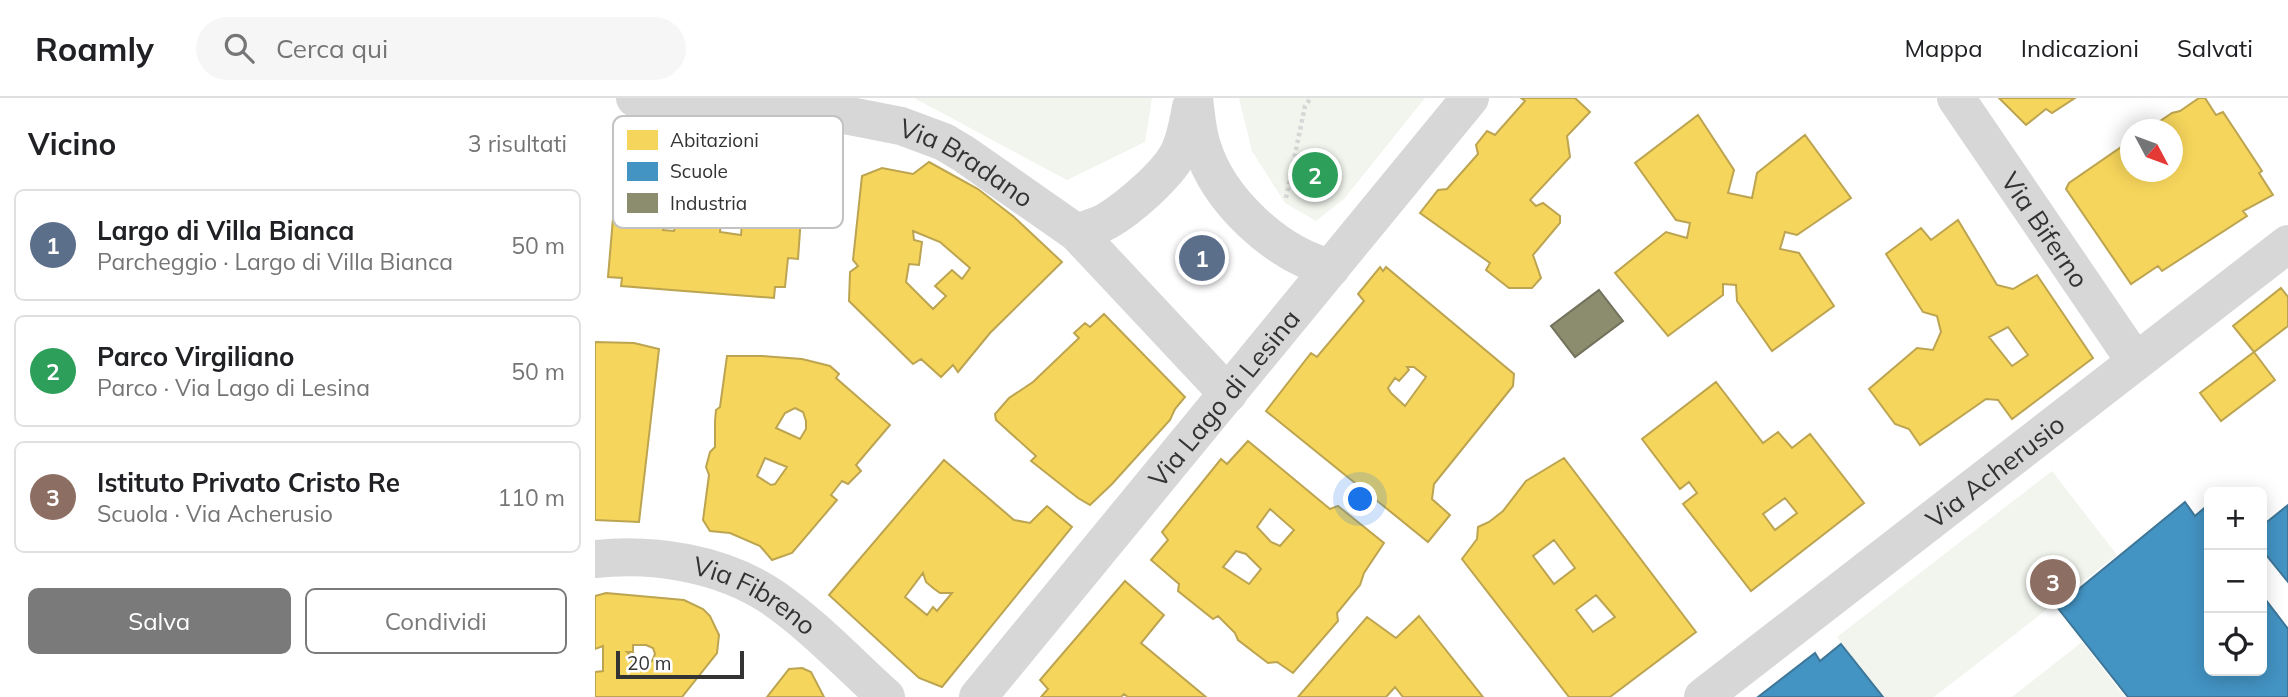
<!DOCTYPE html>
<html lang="it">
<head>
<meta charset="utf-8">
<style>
	:root { --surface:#fff; --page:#f6f6f6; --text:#202124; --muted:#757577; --line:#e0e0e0; --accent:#7a7a7a }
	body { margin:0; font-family:Mulish,sans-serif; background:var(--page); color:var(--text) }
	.controls { position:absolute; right:21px; bottom:21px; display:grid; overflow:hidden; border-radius:10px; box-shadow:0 4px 18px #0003 }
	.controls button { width:63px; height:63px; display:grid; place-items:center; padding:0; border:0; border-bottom:2px solid var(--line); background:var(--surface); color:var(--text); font:35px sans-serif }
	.compass { position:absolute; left:1525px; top:21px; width:63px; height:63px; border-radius:50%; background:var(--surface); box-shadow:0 4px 18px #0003; rotate:131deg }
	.scale { position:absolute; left:21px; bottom:18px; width:128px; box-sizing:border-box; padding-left:7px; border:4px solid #333; border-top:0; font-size:19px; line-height:24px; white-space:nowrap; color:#333; -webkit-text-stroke:5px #fff; paint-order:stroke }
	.you { position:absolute; left:766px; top:402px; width:24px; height:24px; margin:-18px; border:5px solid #fff; border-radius:50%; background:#1a73e8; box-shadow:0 0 0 10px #1a73e833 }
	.badge { display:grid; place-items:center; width:46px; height:46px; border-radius:50%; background:var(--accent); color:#fff; font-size:23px; font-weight:700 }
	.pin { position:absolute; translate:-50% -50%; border:4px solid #fff; box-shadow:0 2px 7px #0006 }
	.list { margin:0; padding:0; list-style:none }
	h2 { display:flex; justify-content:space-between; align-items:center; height:91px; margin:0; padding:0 28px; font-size:30px }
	h2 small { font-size:23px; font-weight:400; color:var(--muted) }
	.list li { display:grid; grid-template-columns:46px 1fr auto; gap:21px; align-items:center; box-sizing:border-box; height:112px; margin:0 14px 14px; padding:0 14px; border:2px solid var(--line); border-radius:10px }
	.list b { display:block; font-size:26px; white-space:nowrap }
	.list p { margin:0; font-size:23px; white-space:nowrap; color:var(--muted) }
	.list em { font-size:23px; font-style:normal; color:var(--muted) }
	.actions { display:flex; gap:14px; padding:21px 28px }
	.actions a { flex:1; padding:16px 0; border:2px solid var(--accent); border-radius:10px; text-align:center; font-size:24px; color:var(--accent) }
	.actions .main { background:var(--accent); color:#fff }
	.icon { flex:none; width:38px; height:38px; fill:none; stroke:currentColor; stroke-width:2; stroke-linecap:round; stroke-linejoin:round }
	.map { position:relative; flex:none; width:1693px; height:599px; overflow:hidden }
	header { display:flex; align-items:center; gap:42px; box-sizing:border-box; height:98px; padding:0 35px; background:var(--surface); border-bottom:2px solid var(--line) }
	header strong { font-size:33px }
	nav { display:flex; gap:38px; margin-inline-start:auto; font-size:24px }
	.search { width:490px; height:63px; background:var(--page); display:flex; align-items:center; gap:18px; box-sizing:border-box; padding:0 24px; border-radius:38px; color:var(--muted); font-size:26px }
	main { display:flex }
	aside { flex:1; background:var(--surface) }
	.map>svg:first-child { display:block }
</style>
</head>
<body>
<header>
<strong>Roamly</strong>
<div class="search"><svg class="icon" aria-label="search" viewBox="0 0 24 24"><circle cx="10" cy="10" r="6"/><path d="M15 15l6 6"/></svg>Cerca qui</div>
<nav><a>Mappa</a><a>Indicazioni</a><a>Salvati</a></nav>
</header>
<main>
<aside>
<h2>Vicino<small>3 risultati</small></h2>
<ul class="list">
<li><span class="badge" style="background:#5c6f8a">1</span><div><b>Largo di Villa Bianca</b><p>Parcheggio · Largo di Villa Bianca</p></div><em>50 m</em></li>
<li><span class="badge" style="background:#2e9e5b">2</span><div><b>Parco Virgiliano</b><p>Parco · Via Lago di Lesina</p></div><em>50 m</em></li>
<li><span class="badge" style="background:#8d6e63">3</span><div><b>Istituto Privato Cristo Re</b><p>Scuola · Via Acherusio</p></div><em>110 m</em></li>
</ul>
<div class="actions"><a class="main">Salva</a><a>Condividi</a></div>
</aside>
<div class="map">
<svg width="1693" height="599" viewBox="0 0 1693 599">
	<rect width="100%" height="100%" fill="#fff"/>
	<path fill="#f1f5ed" d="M319,0H557L550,44L472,82Z
		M644,0H830L749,101L721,123L690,105L657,53Z
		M1457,373L1522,457L1339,599H1288L1242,539Z
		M1487,544L1530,599H1417Z"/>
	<path fill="#f6d55c" stroke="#bca450" stroke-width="2" fill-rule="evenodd" d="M926,0H980L995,14L972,38L975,59L935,102L941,108L948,105L965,118V125L938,157L946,180L937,190H914L891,172L895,165L825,115L843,92L852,91L883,56L881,47L892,33L900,37L930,3Z
		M1404,0H1480L1457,15L1451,11L1431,27Z
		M1604,0H1610L1621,17L1628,14L1667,73L1664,75L1678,97L1648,113L1652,118L1567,173L1563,168L1536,186L1471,91L1474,85L1535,43V74H1577V32H1552L1577,15L1585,13Z
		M1103,17L1139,72L1133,95L1157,100L1162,75L1210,37L1256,100L1202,137L1190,134L1185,151L1204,155L1239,208L1177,253L1142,203L1141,187L1128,186V197L1073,238L1020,175L1071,134L1092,140L1095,125L1081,122L1040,65Z
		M39,20L197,33L196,42L203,43L201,76L209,77L203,161L193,160L190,189H180L179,200L26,188L27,180L13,179L26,26L39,27ZM73,83H79V88L94,89L92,101H88L86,115L90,116L89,130L80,129L79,133L68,132ZM130,90L150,92L146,137L125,134Z
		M334,64L383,91L419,119L467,164L395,235L363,274L358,267L346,279L326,261L318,266L254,203L255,174L263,168L258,162L267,78L287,70L318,76ZM318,133L345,144L375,170L367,181L357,172L340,188L351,198L338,211L311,184L314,166L324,167L327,144L319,142Z
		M1363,122L1402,187L1418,191L1442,177L1498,260L1417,321L1403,302L1391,301L1325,347L1314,331L1300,326L1274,291L1322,250L1338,252L1346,234L1342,218L1328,214L1291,156L1326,130L1336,142ZM1413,229L1433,257L1417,268L1394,239Z
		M785,169L788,173L791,169L919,276L918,288L839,386L837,401L855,417L833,444L671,313L716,255L722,259L769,203L763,196ZM812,269H819L831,279L810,308L796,295L793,290L800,280L804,283L814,272Z
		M1686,190L1693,199V228L1659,254L1638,228Z
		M509,216L590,299L580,311L575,322L517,386L495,407L483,400L436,363L441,358L401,322L400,316L414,300L438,284L484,240L479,235L490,225L495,229Z
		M0,244L39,245L64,251L44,424L0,422Z
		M1659,254L1680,282L1626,323L1605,295Z
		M132,258H167L207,261L235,268L244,276L241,280L295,327L261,367L266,373L253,386L247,383L236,397L242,402L197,455L177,462L165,448L135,435L115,433L108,422L114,377L111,369L115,354L120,349V323L121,312L125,309ZM200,310L208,314L211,323V331L205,341L181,330L190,315ZM170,360L192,369L180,386L176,387L162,378Z
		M1121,284L1168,345L1183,334L1197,350L1215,336L1269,405L1156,493L1088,406L1102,395L1094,384L1085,391L1047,341ZM1190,400L1202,415L1180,432L1168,416Z
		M653,343L735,411L743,408L789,445L769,475L765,487L742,515L743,523L698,575L682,564L673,565L643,542L640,535L623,518L618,521L583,493L584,486L556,462L573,442L567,434L626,361L632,366ZM675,411L699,432L685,448L676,444L662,429ZM641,453L651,456L666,471L654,486L628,469Z
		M969,360L1101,534L1015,599H974L867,461L882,441L883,429L894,424L908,413L931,383ZM959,442L980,470L959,486L938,458ZM1001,497L1020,519L998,534L981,512Z
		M349,362L419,422L435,425L452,408L477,429L347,589L324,580L234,497ZM328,475L331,484L338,490L345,495H357L342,513L338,509L332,517L310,499Z
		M530,483L569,517L546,545L611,599H533L529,596L526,599H446L453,591L445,582Z
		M11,495L89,502L108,511L115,518L124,537L122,555L87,599H0V574L8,573V548L0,551V498ZM38,547H51L58,550L60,556L57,563L51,569L39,570L37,559L32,554H38Z
		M824,518L888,599H808L800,589L791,599H703L772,519L801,540Z
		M207,570L216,574L229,599H172L194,571Z"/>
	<path fill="#4393c3" stroke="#3e7698" stroke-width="2" d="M1590,404L1600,418L1614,406V573H1667V497L1693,531V599H1533L1462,509Z
		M1693,407V484L1667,452V428Z
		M1246,546L1288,599H1163L1220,555L1225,563Z"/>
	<path fill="#8c8c6e" stroke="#71715c" stroke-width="2" d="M1004,192L1028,223L980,259L956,228Z"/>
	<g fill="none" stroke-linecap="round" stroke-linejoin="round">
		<path stroke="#d6d6d6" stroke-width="4.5" stroke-dasharray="3.5 3.5" stroke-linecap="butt" d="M691,100L710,8L716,0"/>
		<g stroke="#d7d7d7" stroke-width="38">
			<path id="s1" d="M40,0L240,15L306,28L349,44L369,56L482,135L633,296"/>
			<path d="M599,0C601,16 602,33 607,48C623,102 682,157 736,170"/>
			<path id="s2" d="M1361,0L1540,263"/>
			<path d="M482,135C492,131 503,128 512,123C534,110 571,78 583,56C591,41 593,24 596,9"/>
			<path id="s3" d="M0,461C59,455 126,465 177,499C218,527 254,566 291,599"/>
			<path id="s4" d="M383,599L875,0"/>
			<path id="s5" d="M1108,599L1693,146"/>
		</g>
	</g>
	<g text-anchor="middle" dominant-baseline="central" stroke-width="7" stroke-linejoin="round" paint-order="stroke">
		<g font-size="26" fill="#333" stroke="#fff">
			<text stroke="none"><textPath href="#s1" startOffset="343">Via Bradano</textPath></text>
			<text stroke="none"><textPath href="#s2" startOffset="159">Via Biferno</textPath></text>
			<text stroke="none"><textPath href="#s4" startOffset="387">Via Lago di Lesina</textPath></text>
			<text stroke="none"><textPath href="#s5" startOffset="369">Via Acherusio</textPath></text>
			<text stroke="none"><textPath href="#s3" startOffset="168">Via Fibreno</textPath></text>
		</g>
	</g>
	<rect x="18" y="18" width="230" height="112" rx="10" fill="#fff" stroke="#c2c2c2" stroke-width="2"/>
	<rect x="32" y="32" width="31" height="20" fill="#f6d55c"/>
	<rect x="32" y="64" width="31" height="19" fill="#4393c3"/>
	<rect x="32" y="95" width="31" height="20" fill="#8c8c6e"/>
	<g font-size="19" fill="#333">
		<text x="75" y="49">Abitazioni</text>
		<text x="75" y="80">Scuole</text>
		<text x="75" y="112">Industria</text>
	</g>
</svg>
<div class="controls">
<button>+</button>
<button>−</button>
<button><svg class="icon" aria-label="locate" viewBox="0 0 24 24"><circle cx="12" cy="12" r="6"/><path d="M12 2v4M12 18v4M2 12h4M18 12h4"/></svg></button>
</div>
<svg class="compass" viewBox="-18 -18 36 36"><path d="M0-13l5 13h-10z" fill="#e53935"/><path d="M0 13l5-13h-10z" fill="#757577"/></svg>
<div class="scale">20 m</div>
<div class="you"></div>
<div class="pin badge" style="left:607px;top:160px;background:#5c6f8a">1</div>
<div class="pin badge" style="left:720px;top:77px;background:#2e9e5b">2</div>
<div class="pin badge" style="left:1458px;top:484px;background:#8d6e63">3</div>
</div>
</main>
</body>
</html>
